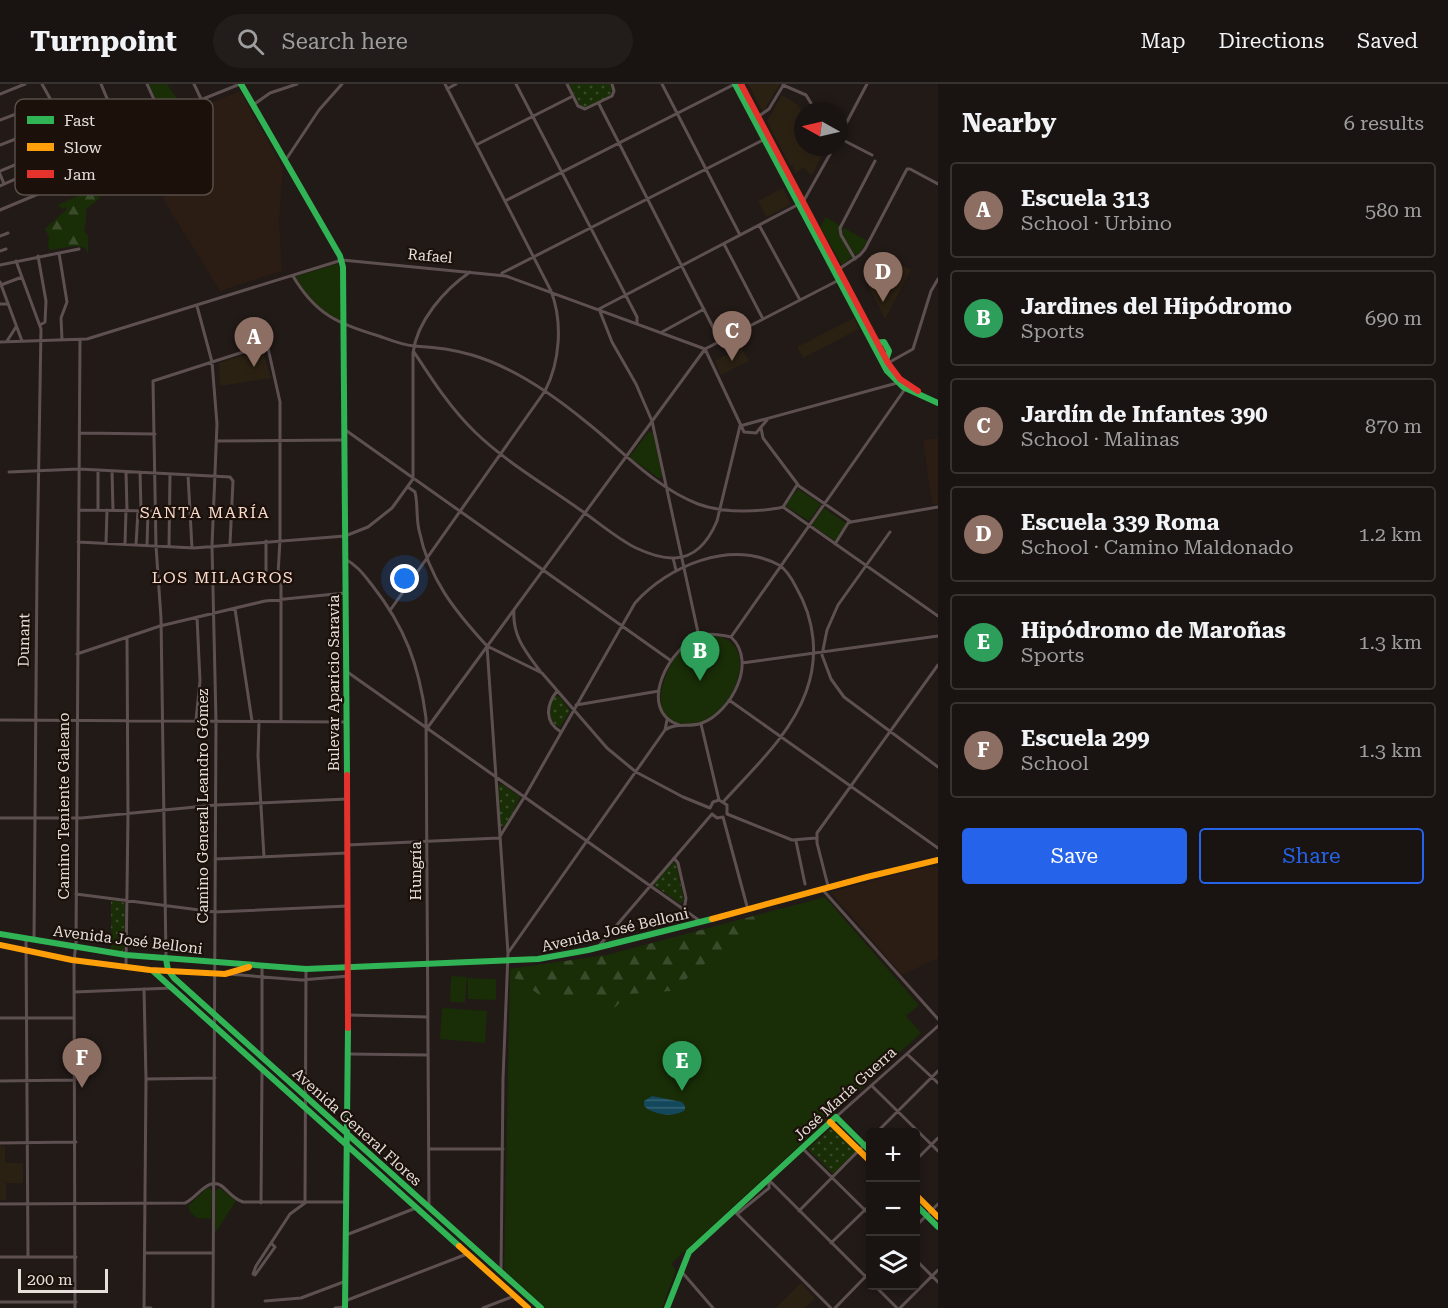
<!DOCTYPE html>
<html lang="en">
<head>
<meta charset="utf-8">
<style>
	:root { --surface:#191411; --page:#221d1a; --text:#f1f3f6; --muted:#9f9e9f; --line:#373331; --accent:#2563eb }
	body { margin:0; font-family:"Roboto Serif",serif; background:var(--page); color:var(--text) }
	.controls { position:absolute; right:18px; bottom:18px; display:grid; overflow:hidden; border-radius:6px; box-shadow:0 3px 9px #0003 }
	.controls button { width:54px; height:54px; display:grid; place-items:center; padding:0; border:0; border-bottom:2px solid var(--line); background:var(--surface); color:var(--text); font:30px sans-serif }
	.compass { position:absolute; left:794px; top:18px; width:54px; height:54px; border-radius:50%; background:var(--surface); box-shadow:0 3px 9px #0003; rotate:278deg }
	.scale { position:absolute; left:18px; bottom:15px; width:90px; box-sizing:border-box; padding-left:6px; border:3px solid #e6ded9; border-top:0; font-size:16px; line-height:21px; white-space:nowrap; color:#e6ded9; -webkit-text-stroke:4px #1b100a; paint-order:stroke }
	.you { position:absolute; left:405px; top:495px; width:21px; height:21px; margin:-15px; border:4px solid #fff; border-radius:50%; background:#1a73e8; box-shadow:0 0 0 9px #1a73e833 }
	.badge { display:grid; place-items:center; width:39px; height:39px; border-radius:50%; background:var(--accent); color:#fff; font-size:20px; font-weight:700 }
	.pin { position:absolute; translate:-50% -50px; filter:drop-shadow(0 2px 3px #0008) }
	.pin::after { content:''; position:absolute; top:32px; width:21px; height:18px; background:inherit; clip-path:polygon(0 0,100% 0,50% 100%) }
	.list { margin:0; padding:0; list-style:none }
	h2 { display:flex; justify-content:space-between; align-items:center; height:78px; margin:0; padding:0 24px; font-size:26px }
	h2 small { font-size:20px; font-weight:400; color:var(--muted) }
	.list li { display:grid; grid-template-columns:39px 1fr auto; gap:18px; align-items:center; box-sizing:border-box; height:96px; margin:0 12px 12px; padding:0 12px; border:2px solid var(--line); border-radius:6px }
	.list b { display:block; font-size:22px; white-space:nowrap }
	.list p { margin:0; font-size:20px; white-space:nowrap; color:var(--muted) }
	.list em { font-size:20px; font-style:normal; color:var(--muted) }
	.actions { display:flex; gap:12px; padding:18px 24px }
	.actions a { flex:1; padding:14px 0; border:2px solid var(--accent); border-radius:6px; text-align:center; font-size:21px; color:var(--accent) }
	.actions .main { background:var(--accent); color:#fff }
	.icon { flex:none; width:33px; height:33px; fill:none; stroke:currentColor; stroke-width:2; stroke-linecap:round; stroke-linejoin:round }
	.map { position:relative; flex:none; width:938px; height:1224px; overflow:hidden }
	header { display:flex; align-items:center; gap:36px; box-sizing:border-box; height:84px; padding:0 30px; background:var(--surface); border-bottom:2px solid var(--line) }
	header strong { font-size:28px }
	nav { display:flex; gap:33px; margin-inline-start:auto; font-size:21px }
	.search { width:420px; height:54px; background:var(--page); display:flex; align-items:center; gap:15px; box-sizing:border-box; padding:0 21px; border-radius:33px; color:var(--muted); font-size:22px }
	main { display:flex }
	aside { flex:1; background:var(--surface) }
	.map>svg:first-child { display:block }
</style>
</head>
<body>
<header>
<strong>Turnpoint</strong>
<div class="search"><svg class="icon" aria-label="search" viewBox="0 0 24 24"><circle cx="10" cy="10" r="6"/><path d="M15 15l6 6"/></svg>Search here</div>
<nav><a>Map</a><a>Directions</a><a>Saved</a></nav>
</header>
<main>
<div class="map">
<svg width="938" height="1224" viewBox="0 0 938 1224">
	<defs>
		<pattern id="forest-firs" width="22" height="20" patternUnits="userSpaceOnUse" patternTransform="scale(1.5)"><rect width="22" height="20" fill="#192d07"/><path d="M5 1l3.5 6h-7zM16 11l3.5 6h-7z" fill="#3a4b2b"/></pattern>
		<pattern id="park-dots" width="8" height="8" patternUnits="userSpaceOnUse" patternTransform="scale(1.5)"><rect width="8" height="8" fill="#192d07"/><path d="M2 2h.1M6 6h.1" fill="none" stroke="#3a4b2b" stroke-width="1.8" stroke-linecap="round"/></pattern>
		<pattern id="water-rules" width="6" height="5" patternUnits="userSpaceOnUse" patternTransform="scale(1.5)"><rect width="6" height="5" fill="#13485c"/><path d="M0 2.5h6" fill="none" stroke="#356273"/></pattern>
	</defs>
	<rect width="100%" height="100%" fill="#211a17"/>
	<path fill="#2c1d14" d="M240,7L283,84L279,137L282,187L220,207L163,115L183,57L169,36Z
		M938,354V420H932L923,356Z
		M938,782V874L902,891L831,808L914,786Z"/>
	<path fill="#2b2113" d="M748,0H780L763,28Z
		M782,11L798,21L803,30V63H819L818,65L824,68L812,91L803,83L796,89L792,81L790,82L767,37Z
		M783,104L790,119V121L766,133L758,117Z
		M882,170L911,186L885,235L867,199Z
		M854,234L859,245L803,274L797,263Z
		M741,263L749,277L721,291L715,277Z
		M262,266L271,294L220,302L219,279Z
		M0,1062H5V1079H23V1099H6V1116H0Z
		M801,1199L815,1214L805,1224H776Z"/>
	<path fill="#192d07" d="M149,0H167L183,23L163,31Z
		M826,133L839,141V151L852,173L842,181L820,143Z
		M842,143L868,157L857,172L854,170L843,152Z
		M336,180L341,182L342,234L339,236C320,226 307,213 296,194L297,192Z
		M649,347L653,349L662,391L660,395L632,375L630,372Z
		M798,405L821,420L809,437L787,423L786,420Z
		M824,424L847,440L835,457L812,441Z
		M715,552C767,559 729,645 683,640C642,635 666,579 685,563C693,556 705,553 715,552Z
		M825,813L919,921L906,932L921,949L671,1180L676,1186L662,1224H546L504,1186L510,885L607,871Z
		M451,892L467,893L465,918H450Z
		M468,894L496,895V916L468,915Z
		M442,924L487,927L485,959L440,955Z
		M208,1103L212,1107L211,1135L197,1134L190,1128L188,1122Z
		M220,1104L236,1117L215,1149V1107Z"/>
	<path fill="url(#forest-firs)" d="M100,102L103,106L99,115L85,126L87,127L85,135H87L84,146L88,152V170L85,164L75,162L50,166L48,163L49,153L45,145L67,125L65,123L62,125L58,121Z
		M784,824L770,839L751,852L737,857L716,871L671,907L628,910C616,922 612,931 594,924L590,910C571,916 551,920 534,907C526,901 523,896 513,894L510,885L607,871Z"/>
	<path fill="url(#park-dots)" d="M569,0H610L612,5L610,12L585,24L580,21Z
		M556,612L560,613L570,627L561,642L559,643C546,636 549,624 554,613Z
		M502,700L520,713L507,740L503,743L500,741L498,702Z
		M672,778L676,780L684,816L681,820L655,802L654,799Z
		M111,816L122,818L125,820L124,865L122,869L111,867Z
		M832,1043L857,1067L833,1090L808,1065Z"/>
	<path fill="url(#water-rules)" d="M652,1012L682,1018L685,1022V1026C675,1034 653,1031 644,1022V1017Z"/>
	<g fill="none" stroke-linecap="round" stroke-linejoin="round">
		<path stroke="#5e5051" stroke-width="3" d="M42,0L79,67
			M101,0L121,48
			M147,0L162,33
			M194,0L202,17
			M516,0L637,233V239
			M567,0L578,22L585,25L612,12L614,7L612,0
			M662,0L740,151
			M783,1L806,11L814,24
			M447,5L456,0
			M0,10L25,0
			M599,20L720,257
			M253,21L270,9L297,0
			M759,32L769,25L784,0
			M0,36L50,17
			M839,53L867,0
			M839,54L872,71
			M0,61L61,37
			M476,61L573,12
			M285,77L319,26L342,0
			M0,87L72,57
			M36,87L46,107
			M0,90L4,100
			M0,102L121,48L240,0
			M505,117L735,0
			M0,126L98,85L99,80L92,61
			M759,141L800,216
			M0,152L8,149
			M724,160L763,235
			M0,167L6,165
			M59,169L67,218L61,234L62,256
			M38,172L46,217L45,238L40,241
			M855,175L841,151L840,144L875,77
			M16,177L41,245L37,484L34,856
			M0,181L79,165
			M839,185L860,171L865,165L907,85H910L938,100
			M502,189L763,56
			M293,192C315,230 338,240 379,252C390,256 402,261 414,262C434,263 452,265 472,271C513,283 552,310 585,337C621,365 654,403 698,420C723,429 754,428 779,424L783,423L797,401
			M0,198L22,257
			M1,201L22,193
			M0,220H8
			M197,222L212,278L217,340L212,462L216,637L213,1224
			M662,248L704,225
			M7,257L16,243
			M0,258L87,255L342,176L506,192L705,265
			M705,265L744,348L756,349L767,336
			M414,268C433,297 451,325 475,348C506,378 544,400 579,425C597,437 616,454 636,464C647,469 663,475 675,474C697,473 709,456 717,437L740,342
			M888,279L913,265L931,207L938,195
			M740,342L897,299
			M761,344L763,354L799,402L851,438
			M344,345L670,576
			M80,349L155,350
			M217,357L344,356
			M98,386V426
			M112,387L113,426
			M9,388L79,385L230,393L233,397L230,460
			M126,388L127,426
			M140,388L141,426
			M188,391L192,464
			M408,403L415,408C418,420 416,433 419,446C429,495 454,526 487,562L508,869L503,995L501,1188
			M783,423L938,532
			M79,426L156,427
			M890,448L838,521L827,546L822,571L831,595L844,613L938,683
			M266,457V487
			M78,458L194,464L345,452L368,443L392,424L413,395V269C417,237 444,206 470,188
			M106,459L107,426
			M125,460L126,426
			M835,460L848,439L851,438L938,423
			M136,461L138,427
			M147,461L148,427
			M169,463L170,390
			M673,474L676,486
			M345,475C357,481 364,491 372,501C405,543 419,581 426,634L429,1123
			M281,496V637
			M235,525L252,637
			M391,525L545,307C560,278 563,238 551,207L445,0
			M514,526C512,552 526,568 540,587
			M699,553L652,337L636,300L612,258L599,225L803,118L834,63
			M731,553L905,305
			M487,562L542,589L607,664L636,688L683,713L710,724
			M77,570L160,542L265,517L345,509
			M742,579L938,552
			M346,587L700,837
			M557,607C546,621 544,638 561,648
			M729,616L938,764
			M576,621L659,607
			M0,636L346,638
			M196,636L200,597L197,533
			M259,637L258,672L264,773
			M701,640L719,716
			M428,643L705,265L837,197
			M665,646C676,638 690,644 702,639C731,628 758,578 731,553C722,551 712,549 703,551C670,560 635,626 679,641
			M719,716L727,721V730
			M710,724L713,718L719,716
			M712,730L717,734L723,733
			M727,730L792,756L816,754
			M723,733L748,826
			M0,734H81L216,721L347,715
			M796,757L805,800
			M347,761L499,754L525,712L635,519C668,482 730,455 779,481C787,486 792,495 796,503C815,536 819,573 806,608C791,650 753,685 724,717
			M674,774L678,779L686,814L684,826
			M215,775L347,769
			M828,802L817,759V749L938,581
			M822,805L938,935
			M76,810L215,828L347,822
			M26,855L28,1173
			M598,863L712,730
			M508,869L665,646L667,636
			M166,875L161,534L156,462L153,297L265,261L268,264L280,318V456L278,490
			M126,883L128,731L127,554
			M228,890L301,896L349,892
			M144,905L146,995L144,1224H151
			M74,908L172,904
			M348,931L428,933
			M0,934H74
			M348,970L428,971
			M907,970L938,999
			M262,972V883
			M146,995L215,994
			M0,997L75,996
			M872,1002L938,1067
			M836,1033L938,942
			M877,1048L938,987
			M0,1059L76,1058
			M802,1064L870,1131
			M430,1065H503
			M916,1076L938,1054
			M769,1096L870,1197
			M261,1119L262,986
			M0,1120L185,1119C197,1114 209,1091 223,1103C230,1109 234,1115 243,1118H346
			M734,1127L831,1224
			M799,1127L870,1055
			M737,1130L769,1104V1098
			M916,1142L938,1120
			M346,1151L416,1124
			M831,1159L870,1121
			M272,1160L275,1163L255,1191L253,1190L256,1182L290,1130L305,1119L306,885
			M145,1169H213
			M0,1173H76
			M916,1176L938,1198
			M681,1187L713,1224
			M875,1202L897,1224
			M265,1217L301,1214L346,1197
			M345,1217L467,1170
			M0,1218H76
			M75,1224L74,876L76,860L80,256
			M335,1224L345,1223
			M483,1224L514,1212
			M835,1224L870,1188
			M900,1224L938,1186"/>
		<path stroke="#30b455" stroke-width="6" d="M241,0L340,172L343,183L347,691
			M735,0L887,287L903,303L938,319
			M874,259L884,258L889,267L886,276
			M0,850L126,871L306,885L538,875L588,866L712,835
			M166,875L168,886L174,894L541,1224
			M153,887L459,1162
			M916,1121L938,1143
			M345,1224L348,944
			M667,1224L689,1168L836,1033L870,1067"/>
		<path stroke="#ff9f0a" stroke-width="6" d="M712,835L867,793L938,776
			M0,861L72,876L150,886L225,890L249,883
			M830,1038L870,1077
			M916,1111L938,1133
			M459,1162L528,1224"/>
		<path stroke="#e5322d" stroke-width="6" d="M741,0L888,279L900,295L918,307
			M347,691L348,944"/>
	</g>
	<g text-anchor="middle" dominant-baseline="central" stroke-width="4.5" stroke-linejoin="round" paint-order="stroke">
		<g font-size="15" fill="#e6ded9" stroke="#1b100a">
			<text transform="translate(430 172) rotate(5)">Rafael</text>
			<text transform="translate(24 556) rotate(-89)">Dunant</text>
			<text transform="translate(334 599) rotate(-90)">Bulevar Aparicio Saravia</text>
			<text transform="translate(64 722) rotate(-90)">Camino Teniente Galeano</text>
			<text transform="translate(203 722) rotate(-90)">Camino General Leandro Gómez</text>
			<text transform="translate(416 787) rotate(-90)">Hungría</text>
			<text transform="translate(615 846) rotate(-13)">Avenida José Belloni</text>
			<text transform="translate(128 856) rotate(7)">Avenida José Belloni</text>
			<text transform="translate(845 1010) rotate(-42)">José María Guerra</text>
			<text transform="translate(357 1043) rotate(42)">Avenida General Flores</text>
		</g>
		<g font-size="16" letter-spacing="1.5" fill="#fadbcd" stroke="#1b100a">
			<text x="205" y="428">SANTA MARÍA</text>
			<text x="223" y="493">LOS MILAGROS</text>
		</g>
	</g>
	<rect x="15" y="15" width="198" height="96" rx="9" fill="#1b100a" stroke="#584e48" stroke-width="1.5"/>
	<rect x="27" y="32" width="27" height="8" fill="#30b455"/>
	<rect x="27" y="59" width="27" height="8" fill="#ff9f0a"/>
	<rect x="27" y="86" width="27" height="8" fill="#e5322d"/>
	<g font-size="16" fill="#e6ded9">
		<text x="64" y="42">Fast</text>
		<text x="64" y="69">Slow</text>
		<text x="64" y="96">Jam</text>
	</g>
</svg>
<div class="controls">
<button>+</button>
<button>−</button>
<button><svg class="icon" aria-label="layers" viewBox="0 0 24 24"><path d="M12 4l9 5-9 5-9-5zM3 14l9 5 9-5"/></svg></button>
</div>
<svg class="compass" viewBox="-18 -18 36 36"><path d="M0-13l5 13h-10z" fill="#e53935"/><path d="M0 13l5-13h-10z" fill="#9f9e9f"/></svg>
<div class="scale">200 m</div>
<div class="you"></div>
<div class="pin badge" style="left:254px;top:283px;background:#8d6e63">A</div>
<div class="pin badge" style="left:700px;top:597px;background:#2e9e5b">B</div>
<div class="pin badge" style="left:732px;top:277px;background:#8d6e63">C</div>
<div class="pin badge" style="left:883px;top:218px;background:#8d6e63">D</div>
<div class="pin badge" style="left:682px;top:1007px;background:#2e9e5b">E</div>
<div class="pin badge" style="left:82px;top:1004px;background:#8d6e63">F</div>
</div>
<aside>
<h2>Nearby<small>6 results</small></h2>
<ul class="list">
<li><span class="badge" style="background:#8d6e63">A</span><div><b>Escuela 313</b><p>School · Urbino</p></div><em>580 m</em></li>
<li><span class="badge" style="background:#2e9e5b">B</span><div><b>Jardines del Hipódromo</b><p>Sports</p></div><em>690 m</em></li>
<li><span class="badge" style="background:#8d6e63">C</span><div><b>Jardín de Infantes 390</b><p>School · Malinas</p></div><em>870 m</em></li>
<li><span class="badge" style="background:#8d6e63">D</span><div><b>Escuela 339 Roma</b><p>School · Camino Maldonado</p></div><em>1.2 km</em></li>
<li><span class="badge" style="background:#2e9e5b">E</span><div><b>Hipódromo de Maroñas</b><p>Sports</p></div><em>1.3 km</em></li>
<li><span class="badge" style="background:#8d6e63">F</span><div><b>Escuela 299</b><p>School</p></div><em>1.3 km</em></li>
</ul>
<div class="actions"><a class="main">Save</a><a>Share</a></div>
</aside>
</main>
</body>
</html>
